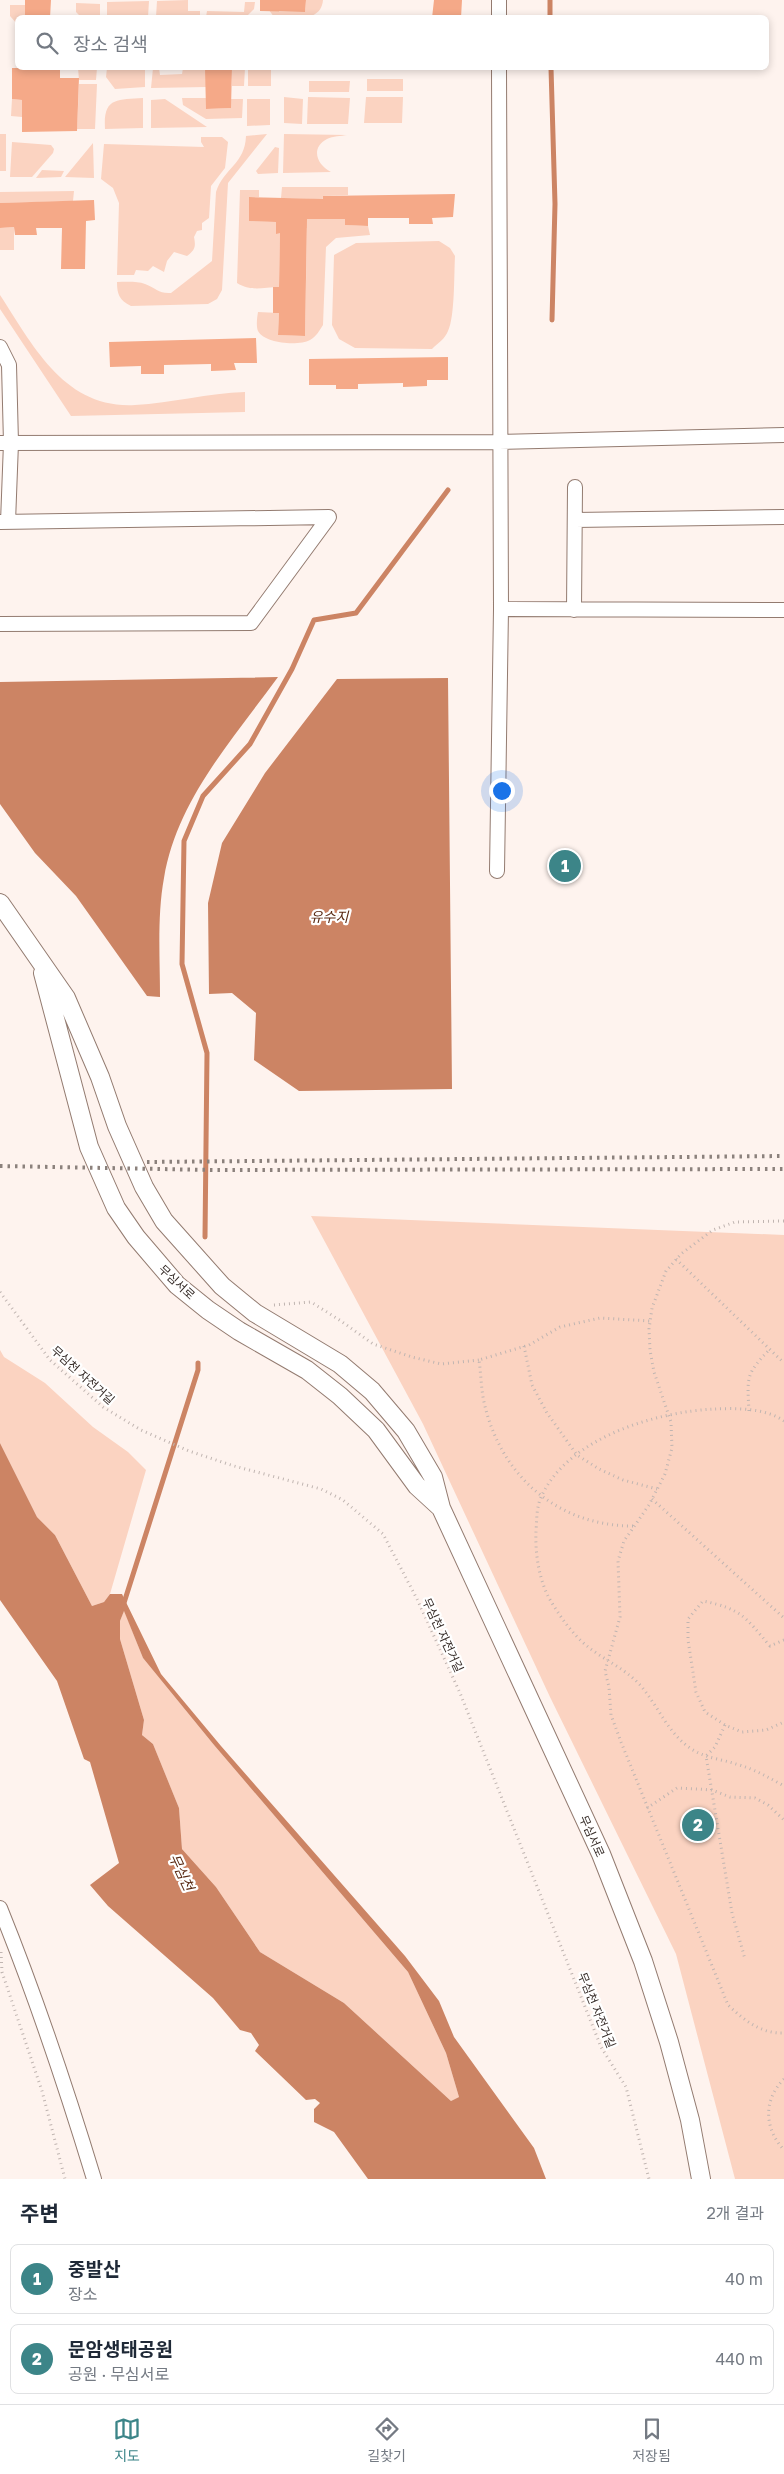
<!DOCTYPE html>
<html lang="ko">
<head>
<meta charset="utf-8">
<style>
	:root { --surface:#fff; --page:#f2f2f3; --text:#1f2937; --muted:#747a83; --line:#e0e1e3; --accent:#3c8588 }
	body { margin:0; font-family:"Golos Text","Noto Sans KR",sans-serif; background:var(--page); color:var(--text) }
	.you { position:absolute; left:501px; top:790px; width:18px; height:18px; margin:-12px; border:4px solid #fff; border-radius:50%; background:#1a73e8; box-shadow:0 0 0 8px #1a73e833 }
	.badge { display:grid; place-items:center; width:32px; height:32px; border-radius:50%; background:var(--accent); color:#fff; font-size:16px; font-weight:700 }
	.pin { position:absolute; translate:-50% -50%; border:2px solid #fff; box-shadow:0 1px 5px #0006 }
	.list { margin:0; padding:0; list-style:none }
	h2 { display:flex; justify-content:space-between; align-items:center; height:65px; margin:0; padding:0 20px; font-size:21px }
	h2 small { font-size:16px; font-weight:400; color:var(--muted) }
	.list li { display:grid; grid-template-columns:32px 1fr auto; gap:15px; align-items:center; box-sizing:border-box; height:70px; margin:0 10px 10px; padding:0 10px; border:1px solid var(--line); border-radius:8px }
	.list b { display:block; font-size:19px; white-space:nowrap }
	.list p { margin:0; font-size:16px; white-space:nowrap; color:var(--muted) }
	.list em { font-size:16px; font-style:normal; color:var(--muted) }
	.icon { flex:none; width:28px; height:28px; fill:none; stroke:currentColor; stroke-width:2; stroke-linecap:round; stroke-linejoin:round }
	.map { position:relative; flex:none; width:784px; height:2179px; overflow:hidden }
	.search { position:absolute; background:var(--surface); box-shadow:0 2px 8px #0003; left:15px; right:15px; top:15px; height:55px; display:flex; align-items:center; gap:12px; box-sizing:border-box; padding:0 18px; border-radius:8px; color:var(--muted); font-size:19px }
	.sheet { height:225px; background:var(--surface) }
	nav { display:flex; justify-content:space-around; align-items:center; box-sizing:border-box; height:70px; border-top:1px solid var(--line); background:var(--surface); font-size:14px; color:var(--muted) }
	nav a { display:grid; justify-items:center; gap:2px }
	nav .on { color:var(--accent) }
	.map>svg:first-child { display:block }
</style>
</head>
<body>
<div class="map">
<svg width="784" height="2179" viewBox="0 0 784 2179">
	<rect width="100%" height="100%" fill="#fef3ee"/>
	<path fill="#fbd3c1" d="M188,0V11H200V17H156L157,1Z
		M279,0V12H305L306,0H323C321,24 291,17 274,17L266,6Z
		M149,1L148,17H107V2Z
		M245,2H255L254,9L246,17H206L207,11L244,12Z
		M76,3L100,4V17H81L76,12Z
		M10,5H25V17L18,18L17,24L10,16Z
		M78,68H97L96,80H79Z
		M107,68H133V70H145V87L115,89L106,77Z
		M153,68H159L160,75L182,74L183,68L213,69L206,87L151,88Z
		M232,68H245L244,86H232Z
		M248,68H271V86H248Z
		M367,79H403V91H367Z
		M309,81H350L349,92H309Z
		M79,84H97L95,129H77Z
		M284,97L303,99L302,124L284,123Z
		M308,97L350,98L348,124H307Z
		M366,97H403L402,123H364Z
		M143,98V128L105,129C103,97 117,100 143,98Z
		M182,98H206L207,109L231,108V99H243L242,118L206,119L183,105Z
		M12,99L22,100V117L11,116Z
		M165,99L207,127L151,128V100Z
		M247,99H270V125L247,126Z
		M0,134H6V171H0Z
		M267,134L228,183L222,290L217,299L208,304L131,306C119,300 117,294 117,282C126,282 137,281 145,284C156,288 159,294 171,293L212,261L216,192C224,168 245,164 246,136Z
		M284,134L347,135C341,136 333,136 327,139C310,148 317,165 331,172L283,173Z
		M201,137H222L228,142L225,168L211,186L209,218L202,223V230L197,231L194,237C196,247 195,250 187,256L174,252L167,261L164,272L153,266L148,271L136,270L134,275H117L119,203L113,188L101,179L104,144L204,147L201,142Z
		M12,142L51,145L54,149L53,153L32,177H10Z
		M93,143L94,178L65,177Z
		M275,147L279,148L278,173L258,174L256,171Z
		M42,170L64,171L61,177L36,178Z
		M282,187H348V195L323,196L322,219H345V225L368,226L370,235L336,238L326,247L323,325C319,331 317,336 310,340C299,346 265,344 258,331C256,326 257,318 258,312L279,313L278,335L305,336L307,228H302L314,199L281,198Z
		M240,190H259V197H249V221L276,222V233H280L279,287C263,287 251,292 237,283Z
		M74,191L73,201L0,203V192Z
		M14,227V250H0V228Z
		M439,241L450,248L455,256C454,273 455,317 448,331C445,339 438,343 432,349L355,348L339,339L332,325L334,255L356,243Z
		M0,295C33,345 64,409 135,405C172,403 208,393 245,392V412L71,416L0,309Z
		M311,1216L784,1235V2179H735L676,1954L550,1697L423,1424Z
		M0,1350L4,1357L45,1383L93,1427L128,1452L146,1470L110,1594L104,1602L92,1606L55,1535L37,1517L0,1443Z
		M124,1610L143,1658L214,1745L408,1972L446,2053L459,2097L451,2101L344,2003L260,1952L216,1887L182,1849L179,1808L153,1744L142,1735L144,1720L120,1639V1621Z"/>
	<path fill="#cc8464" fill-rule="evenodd" d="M278,677C233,739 177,800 164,878C157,916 160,958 160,997L147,996L76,896L35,853L0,804V682Z
		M448,678L452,1089L299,1091L254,1060L256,1013L232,993L209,994L208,903L222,843L265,773L337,679Z
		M0,1443L37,1517L55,1535L92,1606L104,1602L110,1594H122L161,1674L221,1746L405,1956L439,2001L454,2037L534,2148L546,2179H368L334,2132L314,2122V2109L320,2103L315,2099L306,2100L255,2051L259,2045L251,2033L240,2030L213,1998L108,1906L90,1885L119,1863L90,1762L84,1759L57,1681L0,1600ZM124,1611L143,1658L214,1745L408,1972L446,2053L459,2097L451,2101L344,2003L260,1952L216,1887L182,1849L179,1808L153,1744L142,1735L144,1720L120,1639V1621Z"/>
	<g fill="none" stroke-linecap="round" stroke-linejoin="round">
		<path stroke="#cc8464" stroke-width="5" d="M550,0V18
			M551,68L555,204L552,320
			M205,1237L207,1053L182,964L184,841L203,796L250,744L292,669L314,620L356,613L448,490
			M123,1606L198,1370V1363"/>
	</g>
	<path fill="#f5a988" d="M25,0H51L50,18H25Z
		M260,0H306L305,12L260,11Z
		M434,0H462L461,18H432Z
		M12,68H60V78H79L77,131L22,132V100L12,99Z
		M205,68H232L231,108L206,109Z
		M455,194L453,217L432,218L433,224H409V218H368V226L345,225V219H307L305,336L278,335L279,313H273V287H279L280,233L276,234V222L249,221V197L323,199V196Z
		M94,200L95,220L86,221L85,269H61L62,228H36L37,235H15L14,227L0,228V203Z
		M256,338L257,363H234L236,370L211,371V364L164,365V374H141V366L110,367L109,342Z
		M448,357V380H427V386L403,387V383L358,384V389H336V385H309V359Z"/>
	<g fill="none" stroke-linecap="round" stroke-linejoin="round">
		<g stroke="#937b70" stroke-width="16">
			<path id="minor" d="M499,18V0
				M499,68L501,609L784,610
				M0,347L9,365L11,443L8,522
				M0,443L499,442L784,435
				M575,520L784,517
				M0,522L329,517L251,623L0,624
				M574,610L575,487
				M497,871L501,609
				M0,1908C36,1997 66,2087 94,2179"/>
		</g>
		<g stroke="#937b70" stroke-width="20">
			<path id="tertiary" d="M0,903L66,998L100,1077L117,1126L144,1187L164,1221L222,1286L255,1313L340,1364L372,1391L406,1431L433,1477L441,1508L601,1854L643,1961L669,2042L690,2120L701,2179
				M43,973L89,1147L116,1208L136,1237L177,1285L208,1310L239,1331L307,1370L340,1396L376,1430L417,1486L441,1508"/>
		</g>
		<path stroke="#c0b5b1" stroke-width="3" stroke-dasharray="1 4" stroke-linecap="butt" d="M784,1221L735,1222L713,1230L681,1254L666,1271L652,1308L649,1329L650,1350L654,1372L671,1422L672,1448L665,1474L649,1505L624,1541L618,1561L620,1617L605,1671L609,1687L611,1715L621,1742L728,2005C744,2020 761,2034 784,2033
			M676,1259L784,1363
			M0,1292L50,1360L103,1407L141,1430L189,1451L234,1466L321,1489L343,1500L383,1534L417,1599L460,1693L601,2047L626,2087L649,2179
			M274,1305L311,1302L341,1321L373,1344L412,1357L441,1364L479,1360
			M524,1346L532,1385L547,1413L577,1455L599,1469L623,1480L657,1489
			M749,1411C747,1376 746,1374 770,1349
			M784,1421C766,1408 736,1408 714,1409C656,1412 570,1437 542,1495C536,1507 537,1519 536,1532C535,1553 539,1579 549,1598C559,1615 572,1634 587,1646C604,1660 626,1669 641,1686C658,1706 668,1733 690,1748C704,1758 721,1759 736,1764C754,1769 768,1777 784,1786
			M652,1499L784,1618
			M633,1526C557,1526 500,1475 484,1402C481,1388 481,1374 479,1360L529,1345L560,1327L600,1318L650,1321
			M784,1640L770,1646C745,1617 742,1609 703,1601L688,1619V1640L696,1692L705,1712L725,1725L742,1732L766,1730L784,1722
			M725,1725L715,1747L706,1756L732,1913L745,1959
			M647,1808L677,1788L698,1789L712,1790L730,1797L755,1798L768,1805L784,1820
			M1,1952L2,1972L42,2091L65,2179
			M784,2079C763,2100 764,2128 784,2150"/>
		<use href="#minor" stroke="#fff" stroke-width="14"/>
		<use href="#tertiary" stroke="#fff" stroke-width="18"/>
		<path stroke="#8b817c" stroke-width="4" stroke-dasharray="2.5 5" stroke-linecap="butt" d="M147,1162L784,1156
			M0,1166L213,1170L784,1169"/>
	</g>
	<g text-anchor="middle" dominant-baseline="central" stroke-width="4.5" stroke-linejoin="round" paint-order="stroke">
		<g font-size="12" fill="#352b27" stroke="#fff">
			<text transform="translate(177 1282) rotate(43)">무심서로</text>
			<text transform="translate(83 1375) rotate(42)">무심천 자전거길</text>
			<text transform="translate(443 1635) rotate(65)">무심천 자전거길</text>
			<text transform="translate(592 1836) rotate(66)">무심서로</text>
			<text transform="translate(597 2010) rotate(68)">무심천 자전거길</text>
		</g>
		<g font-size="14" font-style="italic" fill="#592912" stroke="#fff">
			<text x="329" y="916">유수지</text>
			<text transform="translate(182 1872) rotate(65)">무심천</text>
		</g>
	</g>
</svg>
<div class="you"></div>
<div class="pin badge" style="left:565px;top:866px">1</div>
<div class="pin badge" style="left:698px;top:1825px">2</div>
<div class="search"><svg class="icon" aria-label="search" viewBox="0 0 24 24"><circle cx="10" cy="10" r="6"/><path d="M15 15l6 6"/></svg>장소 검색</div>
</div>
<section class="sheet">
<h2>주변<small>2개 결과</small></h2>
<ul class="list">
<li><span class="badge">1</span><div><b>중발산</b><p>장소</p></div><em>40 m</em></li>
<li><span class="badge">2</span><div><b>문암생태공원</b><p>공원 · 무심서로</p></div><em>440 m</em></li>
</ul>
</section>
<nav>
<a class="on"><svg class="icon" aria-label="map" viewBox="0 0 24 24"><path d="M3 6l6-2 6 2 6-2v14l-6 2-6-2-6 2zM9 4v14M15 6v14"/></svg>지도</a>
<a><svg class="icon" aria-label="directions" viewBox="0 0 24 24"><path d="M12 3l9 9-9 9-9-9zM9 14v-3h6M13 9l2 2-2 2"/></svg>길찾기</a>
<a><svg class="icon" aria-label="saved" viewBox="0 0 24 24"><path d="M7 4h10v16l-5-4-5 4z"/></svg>저장됨</a>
</nav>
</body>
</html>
